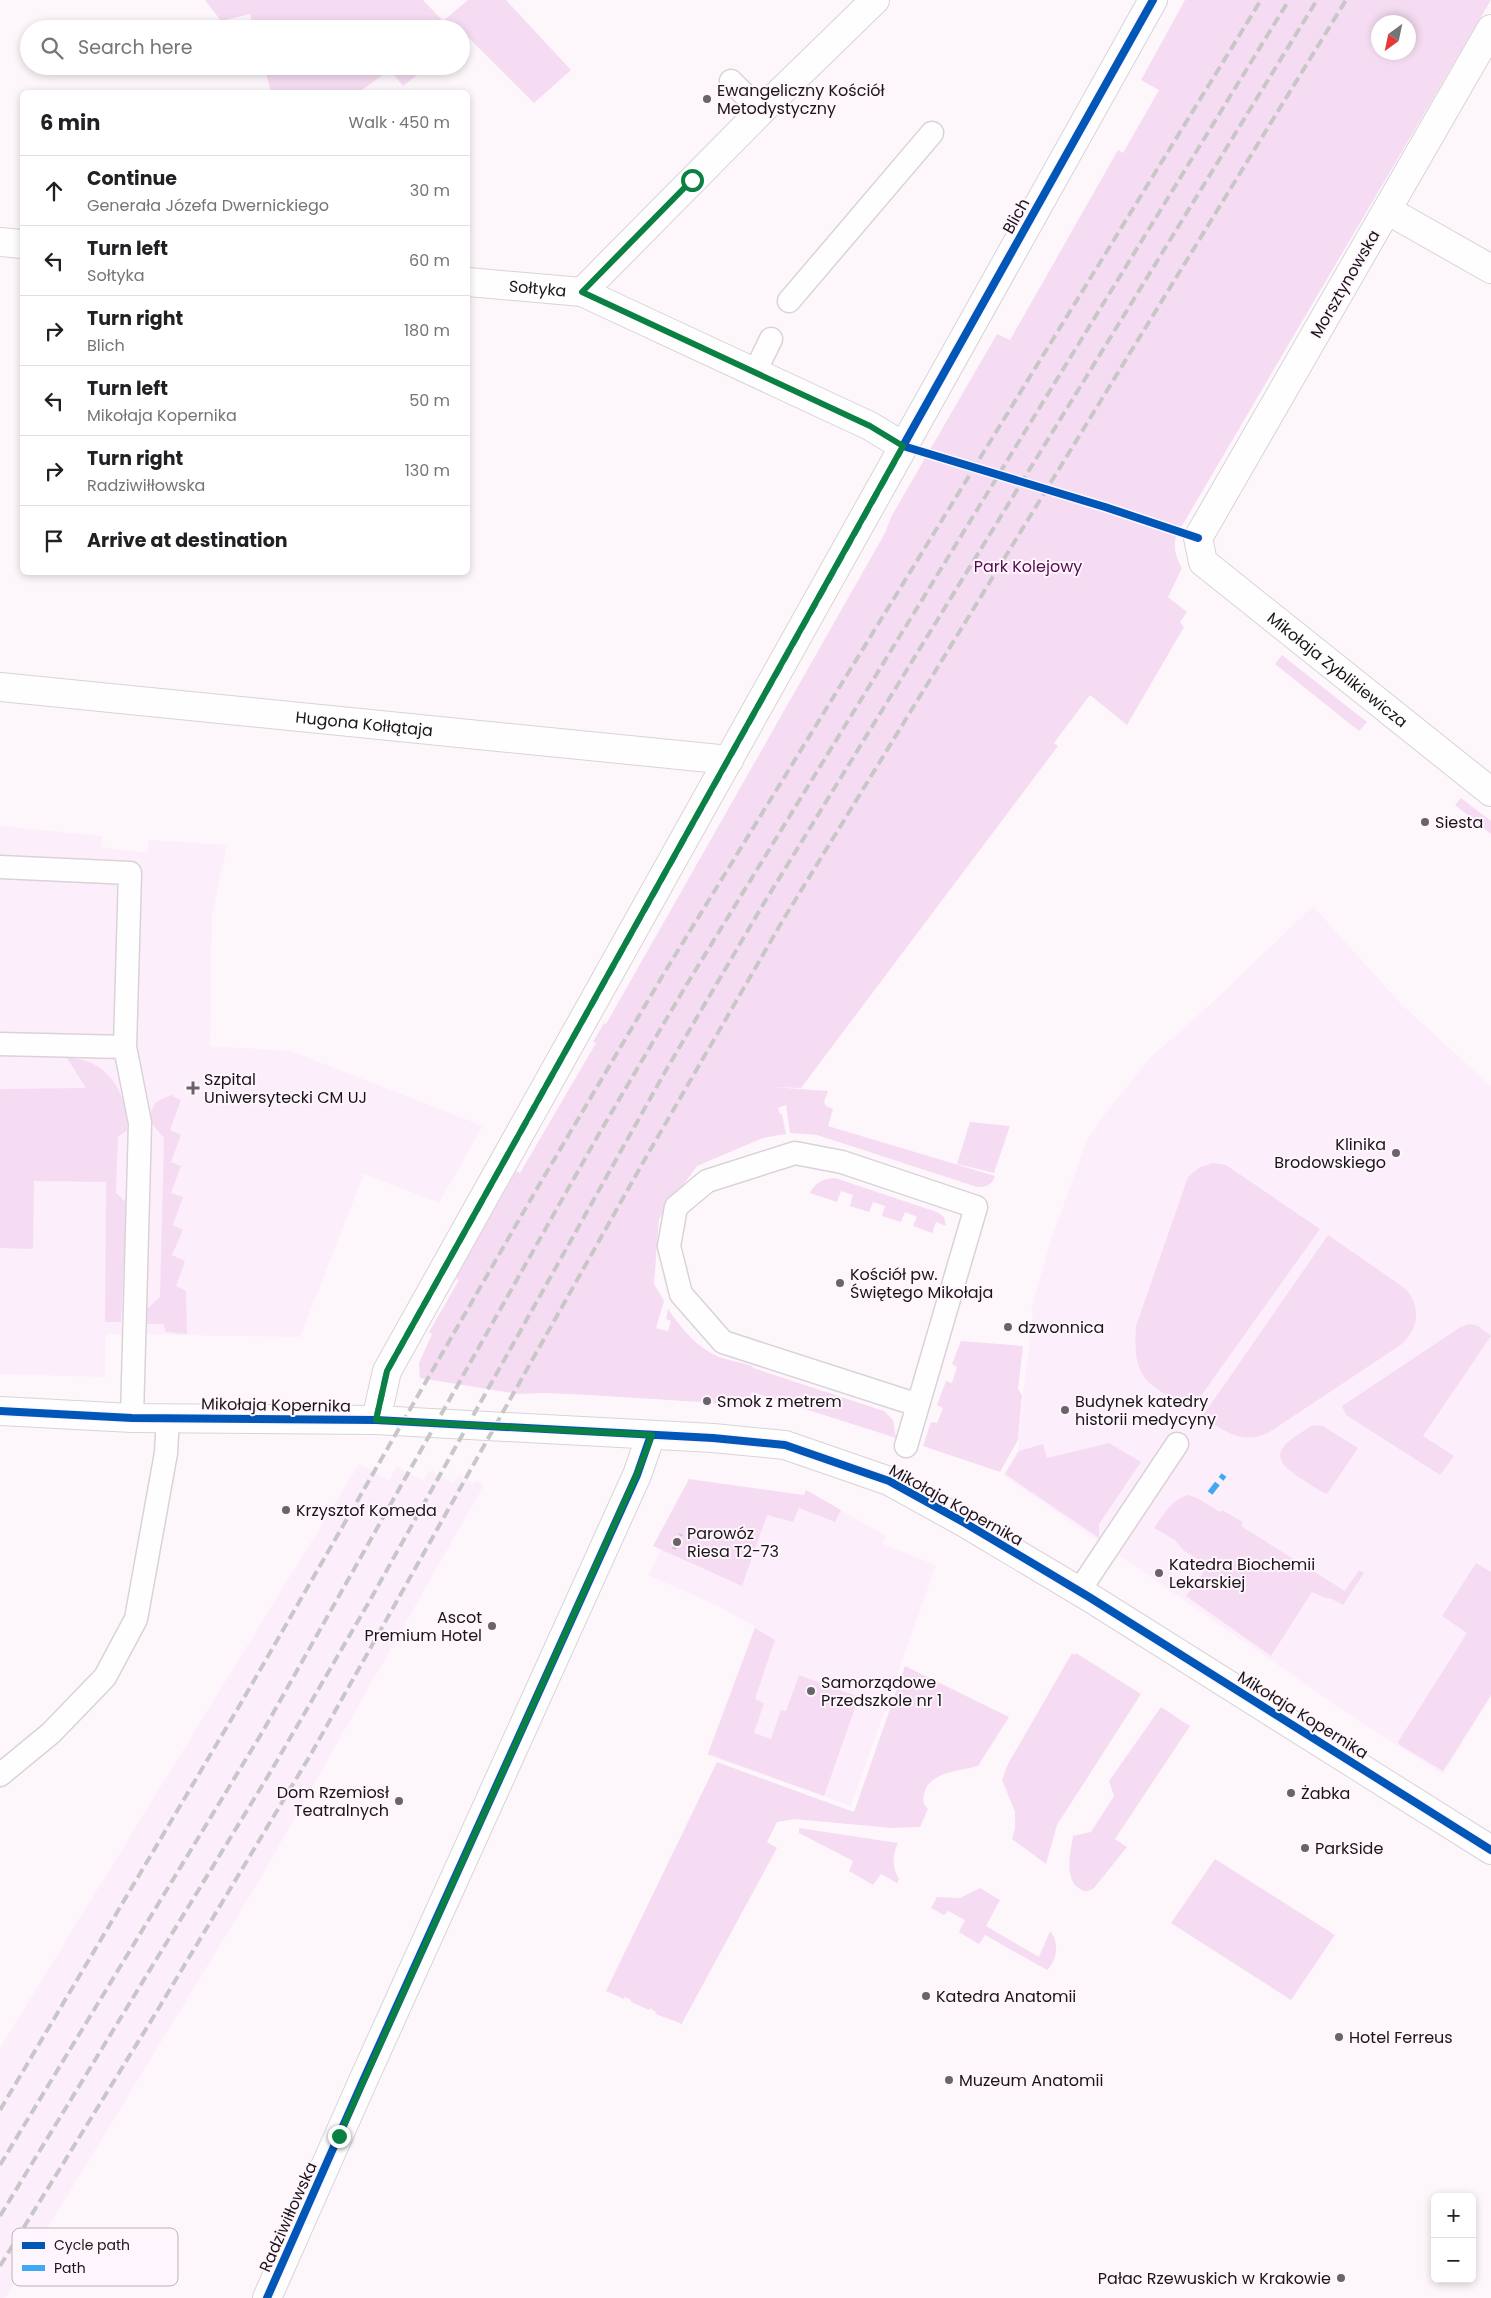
<!DOCTYPE html>
<html lang="en">
<head>
<meta charset="utf-8">
<style>
	:root { --surface:#fff; --page:#f2f2f2; --text:#202124; --muted:#757577; --line:#e0e0e0 }
	body { margin:0; font-family:Poppins,sans-serif; background:var(--page); color:var(--text) }
	.controls { position:absolute; right:15px; bottom:15px; display:grid; overflow:hidden; border-radius:8px; box-shadow:0 2px 8px #0003 }
	.controls button { width:45px; height:45px; display:grid; place-items:center; padding:0; border:0; border-bottom:1px solid var(--line); background:var(--surface); color:var(--text); font:25px sans-serif }
	.compass { position:absolute; left:1371px; top:15px; width:45px; height:45px; border-radius:50%; background:var(--surface); box-shadow:0 2px 8px #0003; rotate:213deg }
	.stop { position:absolute; width:15px; height:15px; margin:-11px; border:4px solid #0b8043; border-radius:50%; background:#fff }
	.stop.end { background:#0b8043; border-color:#fff; box-shadow:0 1px 5px #0008 }
	.list { margin:0; padding:0; list-style:none }
	h2 { display:flex; justify-content:space-between; align-items:center; height:65px; margin:0; padding:0 20px; font-size:21px }
	h2 small { font-size:16px; font-weight:400; color:var(--muted) }
	.list li { display:grid; grid-template-columns:32px 1fr auto; gap:15px; align-items:center; box-sizing:border-box; height:70px; padding:0 20px; border-top:1px solid var(--line) }
	.list b { display:block; font-size:19px; white-space:nowrap }
	.list p { margin:0; font-size:16px; white-space:nowrap; color:var(--muted) }
	.list em { font-size:16px; font-style:normal; color:var(--muted) }
	.icon { flex:none; width:28px; height:28px; fill:none; stroke:currentColor; stroke-width:2; stroke-linecap:round; stroke-linejoin:round }
	.map { position:relative; flex:none; width:1491px; height:2298px; overflow:hidden }
	.search { position:absolute; background:var(--surface); box-shadow:0 2px 8px #0003; left:20px; top:20px; width:450px; height:55px; display:flex; align-items:center; gap:12px; box-sizing:border-box; padding:0 18px; border-radius:28px; color:var(--muted); font-size:19px }
	.panel { position:absolute; background:var(--surface); box-shadow:0 2px 8px #0003; left:20px; top:90px; width:450px; height:485px; border-radius:8px }
	.map>svg:first-child { display:block }
</style>
</head>
<body>
<div class="map">
<svg width="1491" height="2298" viewBox="0 0 1491 2298">
	<rect width="100%" height="100%" fill="#fdf7fc"/>
	<path fill="#fdeefb" d="M0,826L102,836L101,847L147,853L149,840L227,845L212,916L210,1046L291,1051L483,1126L439,1203L364,1174L300,1337L106,1334L105,1377L0,1374Z
		M1313,906L1401,1004L1491,1086V1697L1443,1774L1366,1726L1003,1475L1018,1450L1023,1394L1033,1311L1031,1310L1050,1243L1087,1140L1107,1111L1151,1057L1215,1000Z
		M359,1464L389,1480L397,1466L423,1481L430,1470L453,1483L458,1475L474,1484L476,1480L484,1485L256,1886L5,2298H0V2048Z
		M691,1490L799,1509L806,1490L886,1536L883,1544L936,1565L851,1806L707,1755L755,1627L722,1608L648,1575Z"/>
	<path fill="#f5dcf2" fill-rule="evenodd" d="M205,0H423L443,21L468,0H506L571,70L534,103L468,37L461,42V29H254L250,14L221,21Z
		M1185,0H1491L1176,536C1173,548 1176,558 1182,568L1168,597L1187,612L1180,622L1184,627L1127,725L1090,695L1054,743L1058,746L801,1088L772,1087L828,1091L824,1102L826,1106L833,1109L828,1126L995,1176C992,1185 986,1187 977,1187L817,1135L790,1133L786,1105L778,1108L780,1114H782L786,1134L763,1138L697,1166L659,1219L654,1284L664,1301L656,1328L668,1331L671,1321L666,1319L668,1309C682,1329 696,1347 719,1357C730,1361 741,1362 752,1366L753,1368L884,1411L893,1420L896,1438L752,1392L748,1405L589,1395L545,1393L518,1394L420,1378L419,1363L432,1334L429,1332L459,1280L454,1278L516,1171L520,1173L596,1043L593,1042L604,1023L606,1024L885,533L891,517L997,334L1010,340L1118,150L1123,153L1159,90L1141,80ZM1378,22H1408V52H1378Z
		M264,66H429L403,86L390,70L359,92H271Z
		M1282,655L1367,722L1359,731L1275,664Z
		M1461,798L1491,821V834L1455,805Z
		M67,1058C108,1058 128,1094 127,1130L118,1137L116,1193L127,1203L121,1322H105L106,1182L34,1181L33,1249L0,1248V1089L86,1088Z
		M173,1094L172,1096L181,1100L170,1130L181,1135L171,1162L181,1166L171,1193L183,1197L173,1225L183,1230L172,1255L185,1261L176,1286L186,1291L187,1334L166,1332L163,1324H147L146,1310L160,1297L164,1138C152,1124 145,1120 156,1102Z
		M970,1122L1010,1126L994,1173L957,1164Z
		M1213,1163L1226,1165L1320,1229L1191,1410C1148,1383 1132,1382 1136,1326L1188,1177L1200,1167Z
		M835,1178L937,1212L944,1217L946,1226L936,1222L932,1233L913,1226L917,1217L905,1212L901,1222L882,1216L885,1206L873,1202L869,1212L850,1206L853,1195L841,1191L837,1202L810,1193C815,1182 823,1179 835,1178Z
		M1328,1235L1406,1289C1421,1307 1419,1328 1402,1344L1268,1433C1239,1445 1226,1431 1202,1417Z
		M1469,1324L1478,1326L1491,1336L1423,1436L1454,1456L1440,1475L1346,1415L1342,1406L1459,1328Z
		M961,1341L1023,1346L1018,1389L1022,1395L1018,1440L1000,1472L923,1446L931,1422L937,1423L943,1408L937,1405L946,1381L952,1383L957,1367L952,1364Z
		M1313,1425L1323,1426L1358,1448L1327,1494C1318,1491 1309,1483 1300,1478C1261,1454 1287,1442 1313,1425Z
		M1109,1443L1141,1462L1099,1524V1538L1005,1474L1019,1451L1043,1444L1047,1458Z
		M689,1479L804,1495L806,1490L841,1510L835,1522L799,1508L793,1522L767,1515L742,1586L653,1546Z
		M1189,1495L1199,1499L1220,1512L1222,1510L1243,1522L1241,1526L1345,1591L1359,1570L1364,1573L1343,1605L1330,1598L1328,1599L1312,1592L1271,1656L1186,1596L1208,1566L1183,1550L1175,1540L1154,1528C1164,1514 1172,1499 1189,1495Z
		M1476,1563L1491,1572V1695L1443,1771L1400,1745L1398,1742L1467,1633L1442,1616Z
		M755,1628L775,1640L755,1699L764,1703L754,1733L771,1739L781,1710L786,1711L799,1675L859,1697L824,1796L708,1754Z
		M1072,1653L1075,1655L1076,1653L1141,1694L1057,1825L1046,1864L1012,1839L1015,1828V1812L1002,1780L1008,1764Z
		M905,1666L1009,1717L978,1766C960,1771 927,1772 924,1795C922,1802 924,1805 928,1809L920,1827L891,1828L795,1819L777,1822L767,1842L777,1848L681,2025L680,2023L655,2014L656,2012L650,2008L649,2010L631,2002V2000L625,1997L624,1999L606,1991L717,1762L854,1812Z
		M1161,1707L1190,1726L1115,1839L1127,1847L1094,1888C1089,1892 1085,1892 1080,1889C1063,1879 1071,1851 1073,1836L1091,1832L1114,1796L1109,1781Z
		M799,1828L898,1843C892,1856 892,1867 899,1879L897,1883L881,1874L873,1885L849,1871L853,1861L799,1833Z
		M1215,1859L1335,1935L1291,2000L1171,1923Z
		M980,1888L1000,1900L986,1926L1039,1957L1050,1931C1060,1943 1057,1960 1047,1970L985,1935L979,1944L959,1932L965,1920L948,1911L944,1915L931,1908L937,1897L960,1898Z"/>
	<g fill="none" stroke-linecap="round" stroke-linejoin="round">
		<g stroke="#d9d3d8" stroke-width="25">
			<path id="service" d="M731,81L761,111
				M789,301L932,133
				M755,372L771,339
				M0,867L130,873L125,1047
				M0,1044L125,1047L140,1123L132,1418
				M906,1446L976,1207L842,1162L795,1153L707,1181L676,1207L669,1246L681,1294L723,1342L918,1405
				M1079,1591L1177,1444
				M0,1775L51,1733L105,1677L136,1619L166,1453L168,1417"/>
		</g>
		<g stroke="#d9d3d8" stroke-width="30">
			<g id="minor">
				<path id="s1" d="M1491,29L1198,538L1203,562L1491,792"/>
				<path d="M1387,210L1491,269"/>
				<path d="M0,242L22,244"/>
				<path id="s2" d="M468,282L582,292L870,426L903,446"/>
				<path d="M582,292L761,111L875,0"/>
				<path id="s3" d="M0,687L729,760"/>
				<path d="M0,1411L132,1418L376,1420L713,1438L785,1445L889,1481L965,1523L1089,1597L1491,1850"/>
				<path d="M376,1420L387,1371L1153,0"/>
				<path d="M267,2298L362,2083L637,1475L651,1435"/>
			</g>
		</g>
		<use href="#service" stroke="#fffeff" stroke-width="22"/>
		<use href="#minor" stroke="#fffeff" stroke-width="28"/>
		<path stroke="#c8c7c8" stroke-width="4" stroke-dasharray="10 5" stroke-linecap="butt" d="M674,1549L681,1534
			M0,2110L241,1703L535,1192L666,970L1261,0
			M0,2165L263,1731L600,1132L687,984L1289,0
			M0,2216L271,1771L369,1602L665,1072L761,908L1317,0
			M0,2266L154,2016L311,1754L645,1159L783,920L1346,0"/>
		<path stroke="#3fa9f5" stroke-width="6" stroke-dasharray="12 6" stroke-linecap="butt" d="M376,1420L387,1371L905,443
			M1210,1493L1224,1475"/>
		<g stroke="#fff5fd" stroke-width="11">
			<path id="cycleway" d="M1153,0L903,446L1105,507L1198,538
				M0,1411L132,1418L376,1420L713,1438L785,1445L889,1481L965,1523L1089,1597L1491,1850
				M267,2298L362,2083L637,1475L651,1435"/>
		</g>
		<use href="#cycleway" stroke="#0057b8" stroke-width="8"/>
	</g>
	<g fill="none" stroke-linecap="round" stroke-linejoin="round">
		<path stroke="#0b8043" stroke-width="6" d="M339,2136L637,1474L652,1435L376,1420L387,1371L903,446L870,426L582,292L692,180"/>
	</g>
	<g fill="#696468" stroke="#fff5fd" stroke-width="2">
		<circle cx="707" cy="99" r="5"/>
		<circle cx="1425" cy="822" r="5"/>
		<path d="M190.5 1080.5h5v5h5v5h-5v5h-5v-5h-5v-5h5z"/>
		<circle cx="1396" cy="1153" r="5"/>
		<circle cx="840" cy="1283" r="5"/>
		<circle cx="1008" cy="1327" r="5"/>
		<circle cx="707" cy="1401" r="5"/>
		<circle cx="1065" cy="1410" r="5"/>
		<circle cx="286" cy="1510" r="5"/>
		<circle cx="677" cy="1542" r="5"/>
		<circle cx="1159" cy="1573" r="5"/>
		<circle cx="492" cy="1626" r="5"/>
		<circle cx="811" cy="1691" r="5"/>
		<circle cx="1291" cy="1793" r="5"/>
		<circle cx="399" cy="1801" r="5"/>
		<circle cx="1305" cy="1848" r="5"/>
		<circle cx="926" cy="1996" r="5"/>
		<circle cx="1339" cy="2037" r="5"/>
		<circle cx="949" cy="2080" r="5"/>
		<circle cx="1341" cy="2278" r="5"/>
	</g>
	<g text-anchor="middle" dominant-baseline="central" stroke-width="4" stroke-linejoin="round" paint-order="stroke">
		<g font-size="16" fill="#1a1519" stroke="#fff5fd" text-anchor="start">
			<text x="717" y="90">Ewangeliczny Kościół<tspan x="717" dy="18">Metodystyczny</tspan></text>
			<text x="1435" y="822">Siesta</text>
			<text x="204" y="1079">Szpital<tspan x="204" dy="18">Uniwersytecki CM UJ</tspan></text>
			<text x="1386" y="1144" text-anchor="end">Klinika<tspan x="1386" dy="18">Brodowskiego</tspan></text>
			<text x="850" y="1274">Kościół pw.<tspan x="850" dy="18">Świętego Mikołaja</tspan></text>
			<text x="1018" y="1327">dzwonnica</text>
			<text x="717" y="1401">Smok z metrem</text>
			<text x="1075" y="1401">Budynek katedry<tspan x="1075" dy="18">historii medycyny</tspan></text>
			<text x="296" y="1510">Krzysztof Komeda</text>
			<text x="687" y="1533">Parowóz<tspan x="687" dy="18">Riesa T2-73</tspan></text>
			<text x="1169" y="1564">Katedra Biochemii<tspan x="1169" dy="18">Lekarskiej</tspan></text>
			<text x="482" y="1617" text-anchor="end">Ascot<tspan x="482" dy="18">Premium Hotel</tspan></text>
			<text x="821" y="1682">Samorządowe<tspan x="821" dy="18">Przedszkole nr 1</tspan></text>
			<text x="389" y="1792" text-anchor="end">Dom Rzemiosł<tspan x="389" dy="18">Teatralnych</tspan></text>
			<text x="1301" y="1793">Żabka</text>
			<text x="1315" y="1848">ParkSide</text>
			<text x="936" y="1996">Katedra Anatomii</text>
			<text x="1349" y="2037">Hotel Ferreus</text>
			<text x="959" y="2080">Muzeum Anatomii</text>
			<text x="1331" y="2278" text-anchor="end">Pałac Rzewuskich w Krakowie</text>
		</g>
		<g font-size="16" fill="#1a1519" stroke="#fff5fd">
			<text transform="translate(1016 216) rotate(-61)">Blich</text>
			<text transform="translate(1345 284) rotate(-60)">Morsztynowska</text>
			<text stroke="none"><textPath href="#s2" startOffset="70">Sołtyka</textPath></text>
			<text stroke="none"><textPath href="#s1" startOffset="784">Mikołaja Zyblikiewicza</textPath></text>
			<text stroke="none"><textPath href="#s3" startOffset="366">Hugona Kołłątaja</textPath></text>
			<text transform="translate(276 1405) rotate(1)">Mikołaja Kopernika</text>
			<text transform="translate(956 1505) rotate(29)">Mikołaja Kopernika</text>
			<text transform="translate(1303 1715) rotate(32)">Mikołaja Kopernika</text>
			<text transform="translate(288 2217) rotate(-66)">Radziwiłłowska</text>
		</g>
		<g font-size="16" fill="#550b52" stroke="#fff5fd">
			<text x="1028" y="566">Park Kolejowy</text>
		</g>
	</g>
	<rect x="12" y="2228" width="166" height="58" rx="8" fill="#fff5fd" stroke="#bab2b9" stroke-width="1"/>
	<rect x="22" y="2242" width="23" height="7" fill="#0057b8"/>
	<rect x="22" y="2265" width="23" height="6" fill="#3fa9f5"/>
	<g font-size="14" fill="#1a1519">
		<text x="54" y="2250">Cycle path</text>
		<text x="54" y="2273">Path</text>
	</g>
</svg>
<div class="controls">
<button>+</button>
<button>−</button>
</div>
<svg class="compass" viewBox="-18 -18 36 36"><path d="M0-13l5 13h-10z" fill="#e53935"/><path d="M0 13l5-13h-10z" fill="#757577"/></svg>
<div class="stop" style="left:692px;top:180px"></div>
<div class="stop end" style="left:339px;top:2136px"></div>
<div class="search"><svg class="icon" aria-label="search" viewBox="0 0 24 24"><circle cx="10" cy="10" r="6"/><path d="M15 15l6 6"/></svg>Search here</div>
<section class="panel">
<h2>6 min<small>Walk · 450 m</small></h2>
<ul class="list">
<li><svg class="icon" aria-label="ahead" viewBox="0 0 24 24"><path d="M12 20V5M6 11l6-6 6 6"/></svg><div><b>Continue</b><p>Generała Józefa Dwernickiego</p></div><em>30 m</em></li>
<li><svg class="icon" aria-label="left" viewBox="0 0 24 24"><path d="M17 20v-9H6M10 6l-5 5 5 5"/></svg><div><b>Turn left</b><p>Sołtyka</p></div><em>60 m</em></li>
<li><svg class="icon" aria-label="right" viewBox="0 0 24 24"><path d="M7 20v-9h11M14 6l5 5-5 5"/></svg><div><b>Turn right</b><p>Blich</p></div><em>180 m</em></li>
<li><svg class="icon" aria-label="left" viewBox="0 0 24 24"><path d="M17 20v-9H6M10 6l-5 5 5 5"/></svg><div><b>Turn left</b><p>Mikołaja Kopernika</p></div><em>50 m</em></li>
<li><svg class="icon" aria-label="right" viewBox="0 0 24 24"><path d="M7 20v-9h11M14 6l5 5-5 5"/></svg><div><b>Turn right</b><p>Radziwiłłowska</p></div><em>130 m</em></li>
<li><svg class="icon" aria-label="arrive" viewBox="0 0 24 24"><path d="M6 21V4h12l-3 4 3 4H6"/></svg><div><b>Arrive at destination</b></div></li>
</ul>
</section>
</div>
</body>
</html>
